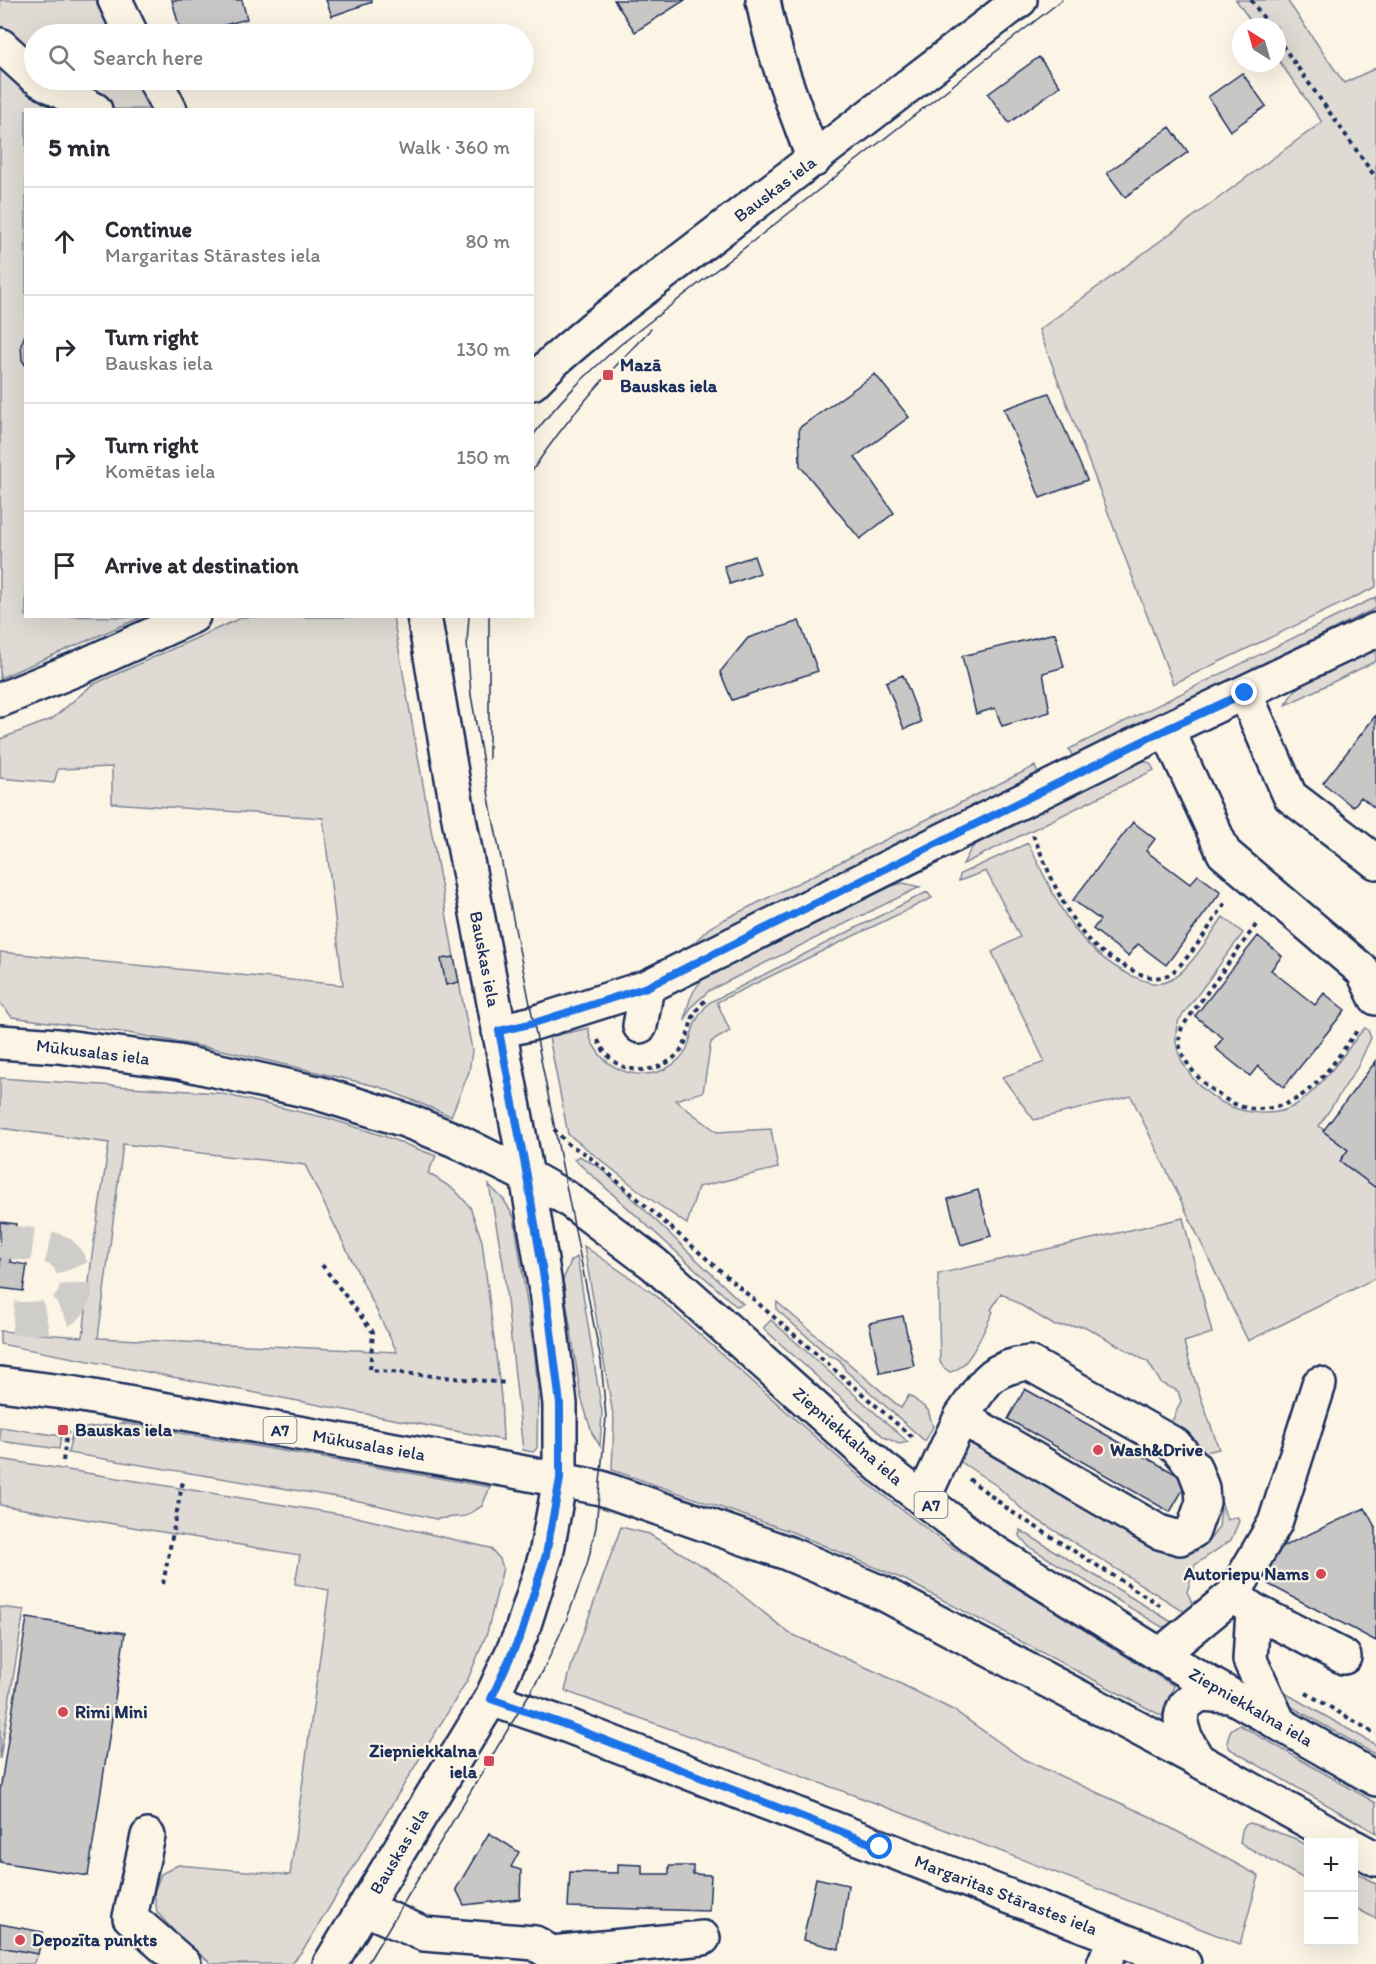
<!DOCTYPE html>
<html lang="en">
<head>
<meta charset="utf-8">
<style>
	:root { --surface:#fff; --page:#f2f2f3; --text:#2b2b33; --muted:#7c7c81; --line:#e1e1e2 }
	body { margin:0; font-family:Itim,sans-serif; background:var(--page); color:var(--text) }
	.controls { position:absolute; right:18px; bottom:18px; display:grid; overflow:hidden; border-radius:0px; box-shadow:0 6px 24px #0002 }
	.controls button { width:54px; height:54px; display:grid; place-items:center; padding:0; border:0; border-bottom:2px solid var(--line); background:var(--surface); color:var(--text); font:30px sans-serif }
	.compass { position:absolute; left:1232px; top:18px; width:54px; height:54px; border-radius:50%; background:var(--surface); box-shadow:0 6px 24px #0002; rotate:323deg }
	.stop { position:absolute; width:18px; height:18px; margin:-14px; border:4px solid #1a73e8; border-radius:50%; background:#fff }
	.stop.end { background:#1a73e8; border-color:#fff; box-shadow:0 2px 6px #0008 }
	.list { margin:0; padding:0; list-style:none }
	h2 { display:flex; justify-content:space-between; align-items:center; height:78px; margin:0; padding:0 24px; font-size:26px }
	h2 small { font-size:20px; font-weight:400; color:var(--muted) }
	.list li { display:grid; grid-template-columns:39px 1fr auto; gap:18px; align-items:center; box-sizing:border-box; height:108px; padding:0 24px; border-top:2px solid var(--line) }
	.list b { display:block; font-size:22px; white-space:nowrap }
	.list p { margin:0; font-size:20px; white-space:nowrap; color:var(--muted) }
	.list em { font-size:20px; font-style:normal; color:var(--muted) }
	.icon { flex:none; width:33px; height:33px; fill:none; stroke:currentColor; stroke-width:2; stroke-linecap:round; stroke-linejoin:round }
	.map { position:relative; flex:none; width:1376px; height:1964px; overflow:hidden }
	.search { position:absolute; background:var(--surface); box-shadow:0 6px 24px #0002; left:24px; top:24px; width:510px; height:66px; display:flex; align-items:center; gap:15px; box-sizing:border-box; padding:0 21px; border-radius:33px; color:var(--muted); font-size:22px }
	.panel { position:absolute; background:var(--surface); box-shadow:0 6px 24px #0002; left:24px; top:108px; width:510px; height:510px; border-radius:0px }
	.map>svg:first-child { display:block }
</style>
</head>
<body>
<div class="map">
<svg width="1376" height="1964" viewBox="0 0 1376 1964">
	<rect width="100%" height="100%" fill="#fcf5e5"/>
	<filter id="ink" filterUnits="userSpaceOnUse"><feTurbulence type="fractalNoise" baseFrequency=".0167" numOctaves="2"/><feDisplacementMap in="SourceGraphic" scale="12" xChannelSelector="R" yChannelSelector="G"/><feConvolveMatrix kernelMatrix="1 2 1 2 8 2 1 2 1" color-interpolation-filters="sRGB"/></filter>
	<g filter="url(#ink)">
		<path fill="#dfdbd4" stroke="#7d8599" stroke-width="1.5" fill-rule="evenodd" d="M0,0H101L120,34H34V80H145L162,109L26,110V616L142,617L0,678Z
			M1236,0H1287L1344,83L1376,68V587L1173,684L1039,330L1322,122L1277,58V27H1255Z
			M1376,597V608L1073,757L1069,749Z
			M243,617H393L454,957L442,959L446,985L459,982L472,1050L469,1072L451,1116L380,1087L227,1051L128,1033L12,1017L0,1003V952L343,985L323,818L112,803V767L58,769L54,783L0,778V739L52,719L92,685Z
			M1376,643V661L1286,705C1296,677 1350,657 1376,643Z
			M1141,760L1150,763L1154,770L963,864L971,849L980,841Z
			M1035,766L1038,775L683,953L709,928L723,920Z
			M1028,843C1056,898 1072,946 1130,975C1141,980 1154,986 1166,982C1187,975 1210,935 1223,917L1243,933L1179,1020C1166,1052 1195,1088 1223,1103C1242,1113 1270,1117 1290,1108C1316,1096 1344,1053 1362,1031L1365,1028L1368,1030L1371,1038L1357,1068L1319,1126L1348,1150L1340,1161L1376,1188V1278L1248,1341L1131,1096L1034,1120L1002,1077L1045,1062L992,952L1020,937L986,871L959,881L960,874Z
			M903,883L920,887L710,990L691,1007L685,1021C688,998 695,983 714,970L878,889Z
			M927,892L932,898L717,1002L730,1031L711,1042L703,1092L675,1100L717,1132L771,1129L778,1168L698,1187L687,1224L646,1196L568,1134L549,1037L589,1028C588,1036 592,1043 596,1049C615,1080 660,1083 683,1055C689,1048 690,1038 693,1029C696,1019 702,1010 710,1002Z
			M0,1078L218,1093L327,1118L384,1136L436,1156L428,1173L455,1190L470,1207L482,1241L501,1397L503,1440L0,1344V1331L83,1337L92,1255L109,1143L0,1128ZM123,1144L305,1165L397,1352L98,1338Z
			M579,1156L601,1168L743,1304L736,1306L574,1159Z
			M489,1185L504,1200L514,1217L535,1357L538,1391L537,1448L533,1452L523,1450L503,1263Z
			M1183,1218L1212,1333L1184,1342L1192,1372L1219,1449L1206,1452L1227,1520L1237,1517L1239,1521L1231,1540L1195,1565L1187,1592L1193,1604V1612L1188,1614L1025,1512L997,1486L958,1460L962,1445L970,1443L983,1446L1111,1519L1177,1554L1195,1552L1211,1538L1219,1527L1221,1509L1207,1467L1170,1426L1181,1401L1178,1391L1161,1383L1148,1362L1084,1326H1055L1001,1293L991,1310L993,1312C984,1329 970,1369 950,1372L944,1368L940,1362L938,1274Z
			M584,1246L654,1294L867,1483L948,1545L1174,1686L1162,1716L905,1580L792,1532L612,1470L614,1420Z
			M577,1257L602,1412L600,1446L592,1433L581,1397L563,1280L571,1261Z
			M777,1302L901,1408L909,1395L928,1410L933,1427L925,1441L845,1370C842,1362 839,1357 829,1356L776,1309Z
			M771,1320L908,1442L899,1444L884,1437L764,1329V1327Z
			M123,1423L490,1487L482,1506L466,1516L436,1519L355,1500L68,1453L73,1430Z
			M0,1427L61,1436L59,1449L0,1441Z
			M0,1459L352,1516L490,1548L500,1559L503,1568L487,1633L468,1679L307,1944L292,1964H212L179,1937L157,1912L154,1892L161,1874L178,1865L290,1875L329,1590L295,1584L300,1555L0,1505Z
			M621,1527L649,1534L715,1573L789,1633L881,1674L955,1711L1023,1759L1149,1816L1259,1876L1240,1944L881,1805L565,1691L572,1664Z
			M1020,1530L1175,1624L1162,1627L1029,1547L1020,1536Z
			M0,1607L24,1610L0,1759Z
			M1285,1693L1376,1745V1755L1292,1707Z
			M1240,1725L1376,1803V1833L1230,1749L1227,1743C1229,1733 1229,1728 1240,1725Z
			M1250,1823L1294,1838L1308,1846V1881L1240,1843C1242,1834 1240,1826 1250,1823Z
			M1354,1871L1376,1884V1919L1354,1907Z
			M0,1947L38,1954L33,1964H0Z"/>
		<path fill="#c8c7c6" stroke="#1b2f5e" stroke-width="1.5" d="M172,0H242L247,19L191,34H181Z
			M326,0H371L372,2L332,16Z
			M614,0H685L635,32Z
			M1039,57L1060,86L1009,123L988,94Z
			M1242,73L1266,106L1230,131L1208,97Z
			M1170,127L1188,152L1125,197L1107,173Z
			M26,332V366L22,360L21,345Z
			M875,374L909,417L855,457L894,513L860,539L800,466L799,428Z
			M1049,393L1087,480L1040,498L1004,409Z
			M754,556L760,573L730,584L724,566Z
			M799,621L818,671L732,700L720,672L748,638Z
			M1055,633L1064,667L1043,673L1050,712L1002,726L995,708L976,714L962,656Z
			M903,675L921,722L904,729L886,682Z
			M1376,715V809L1361,797L1353,807L1323,783Z
			M1133,822L1155,839L1146,851L1190,884L1198,875L1221,892L1166,965L1138,944L1128,956L1093,929L1100,920L1073,900Z
			M1258,936L1282,956L1271,970L1315,1005L1324,993L1345,1010L1284,1087L1258,1066L1250,1076L1215,1048L1223,1038L1195,1016Z
			M454,957L459,982L446,985L441,959Z
			M1376,1061V1188L1340,1161L1348,1150L1323,1131Z
			M978,1190L991,1236L961,1245L948,1199Z
			M0,1222L16,1224L10,1262L27,1265L23,1291L0,1288Z
			M903,1316L914,1366L880,1373L869,1323Z
			M1025,1389L1188,1481L1170,1512L1008,1419Z
			M1365,1508L1376,1529V1641L1268,1584L1265,1565L1273,1551Z
			M27,1618L125,1633L88,1876L0,1862V1791Z
			M489,1833L519,1852L511,1867L521,1870L520,1899L464,1905L456,1889Z
			M618,1864L642,1865V1874H669V1866H693V1874L711,1875L709,1911L568,1907L570,1872L618,1873Z
			M816,1878L848,1885L839,1949L803,1940Z
			M0,1924L43,1932L38,1954L0,1947Z"/>
		<g fill="none" stroke-linecap="round" stroke-linejoin="round">
			<path stroke="#cfcdca" stroke-width="33" stroke-dasharray="33 16" stroke-linecap="butt" d="M0,1241C17,1244 50,1243 63,1254C69,1259 73,1270 75,1278C83,1322 28,1321 0,1316"/>
			<g stroke="#1b2f5e" stroke-width="38">
				<path id="minor" d="M115,0L131,34
					M763,0C773,55 795,108 814,160
					M0,45L34,76
					M40,80L95,110
					M155,80L170,110
					M532,383L554,361L594,327L1020,0
					M424,616L460,824L527,1176L546,1291L560,1404V1479
					M1245,693L1290,796L1376,862
					M1167,729L1224,853L1363,971L1376,998
					M640,1026L647,987
					M499,1031L534,1023L647,987L1167,729L1376,630
					M1029,1363L1175,1445L1194,1467L1202,1488L1203,1502L1193,1531L1180,1538L1159,1532L961,1417C984,1385 987,1368 1029,1363Z
					M923,1499L961,1417
					M1233,1595L1275,1523L1319,1384
					M1253,1610L1250,1660L1279,1723
					M1160,1655L1233,1595L1253,1610L1344,1657
					M491,1699L566,1725L1184,1964
					M148,1836L130,1917L184,1964
					M364,1908L424,1934L535,1943L568,1964
					M552,1953L703,1938
					M1104,1964L1115,1938"/>
			</g>
			<g stroke="#1b2f5e" stroke-width="38">
				<path id="major" d="M330,1964L491,1699L521,1634L546,1555L560,1479"/>
			</g>
			<g stroke="#1b2f5e" stroke-width="38">
				<path id="highway" d="M0,700L81,667L193,616
					M0,1042L58,1046L179,1062L318,1093L405,1120L455,1140L527,1176L568,1199L654,1264L881,1467L986,1547L1160,1655L1376,1779
					M0,1384L70,1393L509,1470L601,1488L787,1553L884,1594L1198,1760L1346,1842
					M1198,1760C1189,1745 1174,1724 1185,1706C1188,1702 1196,1697 1200,1694L1230,1696
					M1354,1847L1376,1859"/>
			</g>
			<path stroke="#1b2f5e" stroke-width="4" stroke-dasharray="4.5 4.5" stroke-linecap="butt" d="M1251,0L1270,27
				M1277,38L1376,178
				M1033,835C1049,871 1064,915 1092,944C1103,954 1117,962 1130,969C1140,975 1154,980 1165,976C1184,970 1214,919 1226,902
				M1256,925L1182,1027C1181,1031 1179,1037 1179,1041C1181,1067 1216,1098 1240,1106C1259,1113 1286,1107 1302,1095C1325,1079 1342,1051 1359,1028
				M598,1040C605,1056 615,1066 632,1069C651,1073 675,1063 684,1045C692,1027 689,1014 706,1000
				M554,1129L568,1144L586,1154L912,1437
				M322,1265L373,1332L370,1370L507,1383
				M63,1461L67,1431H65
				M969,1479L1012,1512L1163,1607
				M163,1584L183,1480
				M1306,1693L1376,1734"/>
			<use href="#minor" stroke="#fcf5e5" stroke-width="33"/>
			<use href="#major" stroke="#fcf5e5" stroke-width="33"/>
			<use href="#highway" stroke="#fcf5e5" stroke-width="33"/>
			<path stroke="#1b2f5e" stroke-width="1.5" d="M532,437C558,401 587,374 620,345L1062,0
				M532,471C566,419 608,373 651,329
				M489,616V759
				M367,1964L543,1671L566,1621L587,1565L596,1527L606,1417L601,1361L491,808L471,695L467,642L469,616"/>
		</g>
	</g>
	<g fill="none" stroke-linecap="round" stroke-linejoin="round" filter="url(#ink)">
		<path stroke="#1a73e8" stroke-width="8" d="M880,1847L566,1725L491,1699L521,1634L546,1555L560,1479V1404L546,1291L527,1176L499,1031L534,1023L647,987L1167,729L1245,693"/>
	</g>
	<g fill="#d1495b" stroke="#fcf5e5" stroke-width="2">
		<rect x="602" y="369" width="12" height="12" rx="3"/>
		<rect x="57" y="1424" width="12" height="12" rx="3"/>
		<circle cx="1098" cy="1450" r="6"/>
		<circle cx="1321" cy="1574" r="6"/>
		<circle cx="63" cy="1712" r="6"/>
		<rect x="483" y="1755" width="12" height="12" rx="3"/>
		<circle cx="20" cy="1940" r="6"/>
	</g>
	<g text-anchor="middle" dominant-baseline="central" stroke-width="4.5" stroke-linejoin="round" paint-order="stroke">
		<g fill="#fcf5e5" stroke="#5e6a86" stroke-width="1.5">
			<rect x="263.5" y="1417" width="33" height="26" rx="4.5"/>
			<rect x="914.5" y="1492" width="33" height="26" rx="4.5"/>
		</g>
		<g font-size="16" font-weight="bold" fill="#1b2f5e">
			<text x="280" y="1430">A7</text>
			<text x="931" y="1505">A7</text>
		</g>
		<g font-size="18" fill="#1b2f5e" stroke="#fcf5e5">
			<text transform="translate(775 189) rotate(-37)">Bauskas iela</text>
			<text transform="translate(485 959) rotate(79)">Bauskas iela</text>
			<text transform="translate(93 1052) rotate(7)">Mūkusalas iela</text>
			<text transform="translate(848 1436) rotate(41)">Ziepniekkalna iela</text>
			<text transform="translate(369 1445) rotate(10)">Mūkusalas iela</text>
			<text transform="translate(1251 1707) rotate(30)">Ziepniekkalna iela</text>
			<text transform="translate(399 1851) rotate(-59)">Bauskas iela</text>
			<text transform="translate(1006 1895) rotate(21)">Margaritas Stārastes iela</text>
		</g>
		<g font-size="18" font-weight="bold" fill="#1b2f5e" stroke="#fcf5e5" text-anchor="start">
			<text x="620" y="365">Mazā<tspan x="620" dy="21">Bauskas iela</tspan></text>
			<text x="75" y="1430">Bauskas iela</text>
			<text x="1110" y="1450">Wash&amp;Drive</text>
			<text x="1309" y="1574" text-anchor="end">Autoriepu Nams</text>
			<text x="75" y="1712">Rimi Mini</text>
			<text x="477" y="1751" text-anchor="end">Ziepniekkalna<tspan x="477" dy="21">iela</tspan></text>
			<text x="32" y="1940">Depozīta punkts</text>
		</g>
	</g>
</svg>
<div class="controls">
<button>+</button>
<button>−</button>
</div>
<svg class="compass" viewBox="-18 -18 36 36"><path d="M0-13l5 13h-10z" fill="#e53935"/><path d="M0 13l5-13h-10z" fill="#7c7c81"/></svg>
<div class="stop" style="left:880px;top:1847px"></div>
<div class="stop end" style="left:1245px;top:693px"></div>
<div class="search"><svg class="icon" aria-label="search" viewBox="0 0 24 24"><circle cx="10" cy="10" r="6"/><path d="M15 15l6 6"/></svg>Search here</div>
<section class="panel">
<h2>5 min<small>Walk · 360 m</small></h2>
<ul class="list">
<li><svg class="icon" aria-label="ahead" viewBox="0 0 24 24"><path d="M12 20V5M6 11l6-6 6 6"/></svg><div><b>Continue</b><p>Margaritas Stārastes iela</p></div><em>80 m</em></li>
<li><svg class="icon" aria-label="right" viewBox="0 0 24 24"><path d="M7 20v-9h11M14 6l5 5-5 5"/></svg><div><b>Turn right</b><p>Bauskas iela</p></div><em>130 m</em></li>
<li><svg class="icon" aria-label="right" viewBox="0 0 24 24"><path d="M7 20v-9h11M14 6l5 5-5 5"/></svg><div><b>Turn right</b><p>Komētas iela</p></div><em>150 m</em></li>
<li><svg class="icon" aria-label="arrive" viewBox="0 0 24 24"><path d="M6 21V4h12l-3 4 3 4H6"/></svg><div><b>Arrive at destination</b></div></li>
</ul>
</section>
</div>
</body>
</html>
